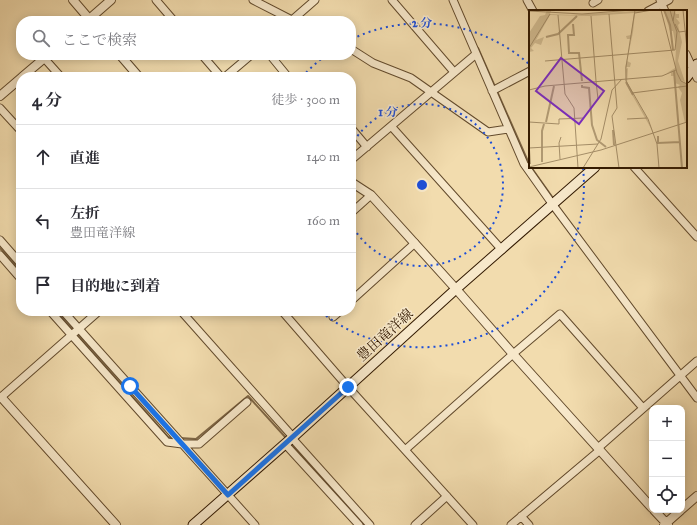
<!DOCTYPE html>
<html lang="ja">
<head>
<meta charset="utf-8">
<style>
	:root { --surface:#fff; --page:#f2f2f3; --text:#2b2b33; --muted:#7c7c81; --line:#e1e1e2 }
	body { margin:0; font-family:"IM FELL Great Primer","Noto Serif JP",serif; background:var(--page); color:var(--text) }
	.controls { position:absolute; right:12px; bottom:12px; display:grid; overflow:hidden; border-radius:8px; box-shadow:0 2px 10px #0003 }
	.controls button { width:36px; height:36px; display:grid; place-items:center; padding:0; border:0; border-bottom:1px solid var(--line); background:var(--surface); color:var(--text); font:20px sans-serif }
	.stop { position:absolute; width:12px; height:12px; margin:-9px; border:3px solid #1a73e8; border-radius:50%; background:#fff }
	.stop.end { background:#1a73e8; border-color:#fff; box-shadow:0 1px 4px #0008 }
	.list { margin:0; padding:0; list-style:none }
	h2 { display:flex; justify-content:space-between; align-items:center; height:52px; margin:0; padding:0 16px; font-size:17px }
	h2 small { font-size:13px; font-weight:400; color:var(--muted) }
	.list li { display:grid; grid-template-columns:26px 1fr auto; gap:12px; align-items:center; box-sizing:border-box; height:64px; padding:0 16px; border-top:1px solid var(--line) }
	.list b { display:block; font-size:15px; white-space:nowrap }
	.list p { margin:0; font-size:13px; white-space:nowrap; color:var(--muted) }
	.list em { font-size:13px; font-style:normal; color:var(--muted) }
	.icon { flex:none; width:22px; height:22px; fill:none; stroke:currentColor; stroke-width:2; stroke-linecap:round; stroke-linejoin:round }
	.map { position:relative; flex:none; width:697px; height:525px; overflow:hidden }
	.search { position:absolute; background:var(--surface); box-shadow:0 2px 10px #0003; left:16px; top:16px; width:340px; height:44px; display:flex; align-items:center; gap:10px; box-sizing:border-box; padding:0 14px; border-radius:16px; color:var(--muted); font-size:15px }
	.panel { position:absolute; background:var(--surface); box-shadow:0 2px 10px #0003; left:16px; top:72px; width:340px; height:244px; border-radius:16px }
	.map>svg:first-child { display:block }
</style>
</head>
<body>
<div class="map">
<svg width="697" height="525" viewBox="0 0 697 525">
	<rect width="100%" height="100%" fill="#f2dcae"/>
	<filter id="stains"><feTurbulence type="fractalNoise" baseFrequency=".005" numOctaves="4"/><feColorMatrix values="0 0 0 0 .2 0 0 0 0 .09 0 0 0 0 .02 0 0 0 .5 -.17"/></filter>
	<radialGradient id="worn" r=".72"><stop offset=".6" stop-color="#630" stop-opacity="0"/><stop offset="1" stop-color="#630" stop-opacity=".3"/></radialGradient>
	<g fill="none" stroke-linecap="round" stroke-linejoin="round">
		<path stroke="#7e6645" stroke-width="2" d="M478,48L530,166
			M531,167L553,198
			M0,248L21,271
			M56,311L74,331
			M77,334L168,437L174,438
			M180,438L196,439L248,396L287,439
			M290,442L364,525"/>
		<g stroke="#624a2c" stroke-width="9">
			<path id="minor" d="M156,0L174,21
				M253,0L294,21
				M392,0L454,72
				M453,0L524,164L553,205L697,398
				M527,0L533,11
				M660,0L665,11
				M593,3L598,0
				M648,11L669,0
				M291,21L315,0
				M351,49L373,63L411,78L488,132L508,129
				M686,54L697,78
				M202,55L221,77
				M270,55L288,77
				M44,58L61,77
				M225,77L251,55
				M492,91L530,71
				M0,108L21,131
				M391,126L502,250
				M351,128L367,147
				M351,160L476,54
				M634,167L697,237
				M351,213L371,195
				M0,240L21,264
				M0,255L21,279
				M351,301L415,243
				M50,311L167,442L182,444H199L247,402
				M63,311L255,525
				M181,311L293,437
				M282,311L348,387L473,525
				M333,317L340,311
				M0,398L99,311
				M292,438L370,525
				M285,444L359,525
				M598,448L697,361
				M405,450L513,354L560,314L643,408
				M521,516L529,525
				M415,525L447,496
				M511,525L600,450"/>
		</g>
		<g stroke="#624a2c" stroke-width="10">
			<path id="tertiary" d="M73,0L91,21
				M87,21L111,0
				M120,55L139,77
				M22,77L48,55
				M0,96L21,78
				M351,182L371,195L456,289L513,354L652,508
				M1,397L116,525
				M682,509L697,496
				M654,510L668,525
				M664,525L681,510"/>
		</g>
		<g stroke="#321900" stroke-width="11">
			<path id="secondary" d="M686,78L697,64
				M193,525L293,437L456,289L595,167"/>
		</g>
		<use href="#minor" stroke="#f7e8ca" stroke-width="7"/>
		<use href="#tertiary" stroke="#f7e8ca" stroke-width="8"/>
		<use href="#secondary" stroke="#f7e8ca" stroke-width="9"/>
	</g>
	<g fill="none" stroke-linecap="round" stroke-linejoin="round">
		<path stroke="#1a73e8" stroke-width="5" d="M130,386L228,495L348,387"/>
	</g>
	<g fill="none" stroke="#1d4ed8" stroke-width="2" stroke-dasharray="2 4">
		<path d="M351 146A81 81 0 1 1 351 224"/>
		<path d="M302 77A162 162 0 0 1 325 56M352 39A162 162 0 0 1 529 64M583 168A162 162 0 0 1 321 312"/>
	</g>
	<g text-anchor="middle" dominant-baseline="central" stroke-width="3" stroke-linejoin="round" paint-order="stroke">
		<g font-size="14" fill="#321900" stroke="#f7e8ca">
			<text transform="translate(385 335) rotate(-42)">豊田竜洋線</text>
		</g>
	</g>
	<g transform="translate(529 10)">
		<rect width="158" height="158" fill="#f2dcae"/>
		<path d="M18,0H83L22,1L21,4L41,5L123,0L106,3L104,22L98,51L102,53L101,57H97V59L99,58L98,74L118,108L124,122L97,74L96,58L102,29H98L97,26L102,25L105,3L61,6L21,5L7,30L15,27L12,35L6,33L2,38L5,41L0,42V23L11,6L16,5ZM145,0L147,4H150V8H147L151,13L149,15L153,32L149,51L156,72L150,69L158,75V112L156,113L151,90L153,83L149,77L151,75L146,73V66H142V62L138,63L146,58L147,37L144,21H141L135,1Z" fill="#d1bb90"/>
		<path fill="none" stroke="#b19a73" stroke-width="2" d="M135,0L141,15L144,40M44,14L45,25H39L40,43H50L53,71M17,27L29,24L48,6M145,61L153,158M97,72L104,85M53,75V77L60,78L63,115L68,130L77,137M17,112L25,76M84,120L85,135M129,126V133L151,132M0,140L1,154M13,152V121L15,114"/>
		<path fill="none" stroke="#a58e68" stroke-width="1" d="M106,0L97,57V71L119,109L128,134L130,158M132,0L148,63L152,71L158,74M141,0L144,11L146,0M154,0L158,39M0,1L53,4L103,0M106,3L123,0M80,4L88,98L83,106L90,158M29,5L36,84L45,98L49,158M62,6L67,71M146,14L150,22L158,21M0,38L21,4M16,51L146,40L148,22L144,11M67,71L69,89M0,80L16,76L133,66L147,60M103,83L158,76M98,109L118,108M0,112L30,114V109L55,108M0,138L69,134M31,149L30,133L32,127M0,157L72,140L158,112M54,158L72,129L83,80L93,69"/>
		<path fill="#7b2cbf" fill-opacity="0.15" stroke="#7b2cbf" stroke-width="2" d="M32,48L75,81L50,114L7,81Z"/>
		<rect width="158" height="158" fill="none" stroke="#321900" stroke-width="2"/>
	</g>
	<circle cx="422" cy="185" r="6" fill="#1d4ed8" stroke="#f7e8ca" stroke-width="2"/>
	<g font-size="12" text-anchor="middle" font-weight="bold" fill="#1d4ed8" stroke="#f7e8ca" stroke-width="3" stroke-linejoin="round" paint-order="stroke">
		<text x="422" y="27">2 分</text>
		<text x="388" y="116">1 分</text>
	</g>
	<rect width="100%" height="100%" filter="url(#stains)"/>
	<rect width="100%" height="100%" fill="url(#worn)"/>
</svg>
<div class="controls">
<button>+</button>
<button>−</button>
<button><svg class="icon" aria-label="locate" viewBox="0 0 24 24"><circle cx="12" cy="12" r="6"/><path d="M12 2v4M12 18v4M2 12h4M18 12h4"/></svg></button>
</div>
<div class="stop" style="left:130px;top:386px"></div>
<div class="stop end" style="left:348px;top:387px"></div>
<div class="search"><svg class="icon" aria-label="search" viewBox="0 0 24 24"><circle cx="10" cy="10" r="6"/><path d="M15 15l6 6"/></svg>ここで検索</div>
<section class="panel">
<h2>4 分<small>徒歩 · 300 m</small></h2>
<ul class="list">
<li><svg class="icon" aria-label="ahead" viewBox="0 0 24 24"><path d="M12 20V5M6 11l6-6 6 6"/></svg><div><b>直進</b></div><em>140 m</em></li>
<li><svg class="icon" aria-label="left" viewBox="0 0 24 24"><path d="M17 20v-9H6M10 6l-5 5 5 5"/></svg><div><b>左折</b><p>豊田竜洋線</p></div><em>160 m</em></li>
<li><svg class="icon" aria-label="arrive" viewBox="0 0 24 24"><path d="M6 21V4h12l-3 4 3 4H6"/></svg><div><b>目的地に到着</b></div></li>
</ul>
</section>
</div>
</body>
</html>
